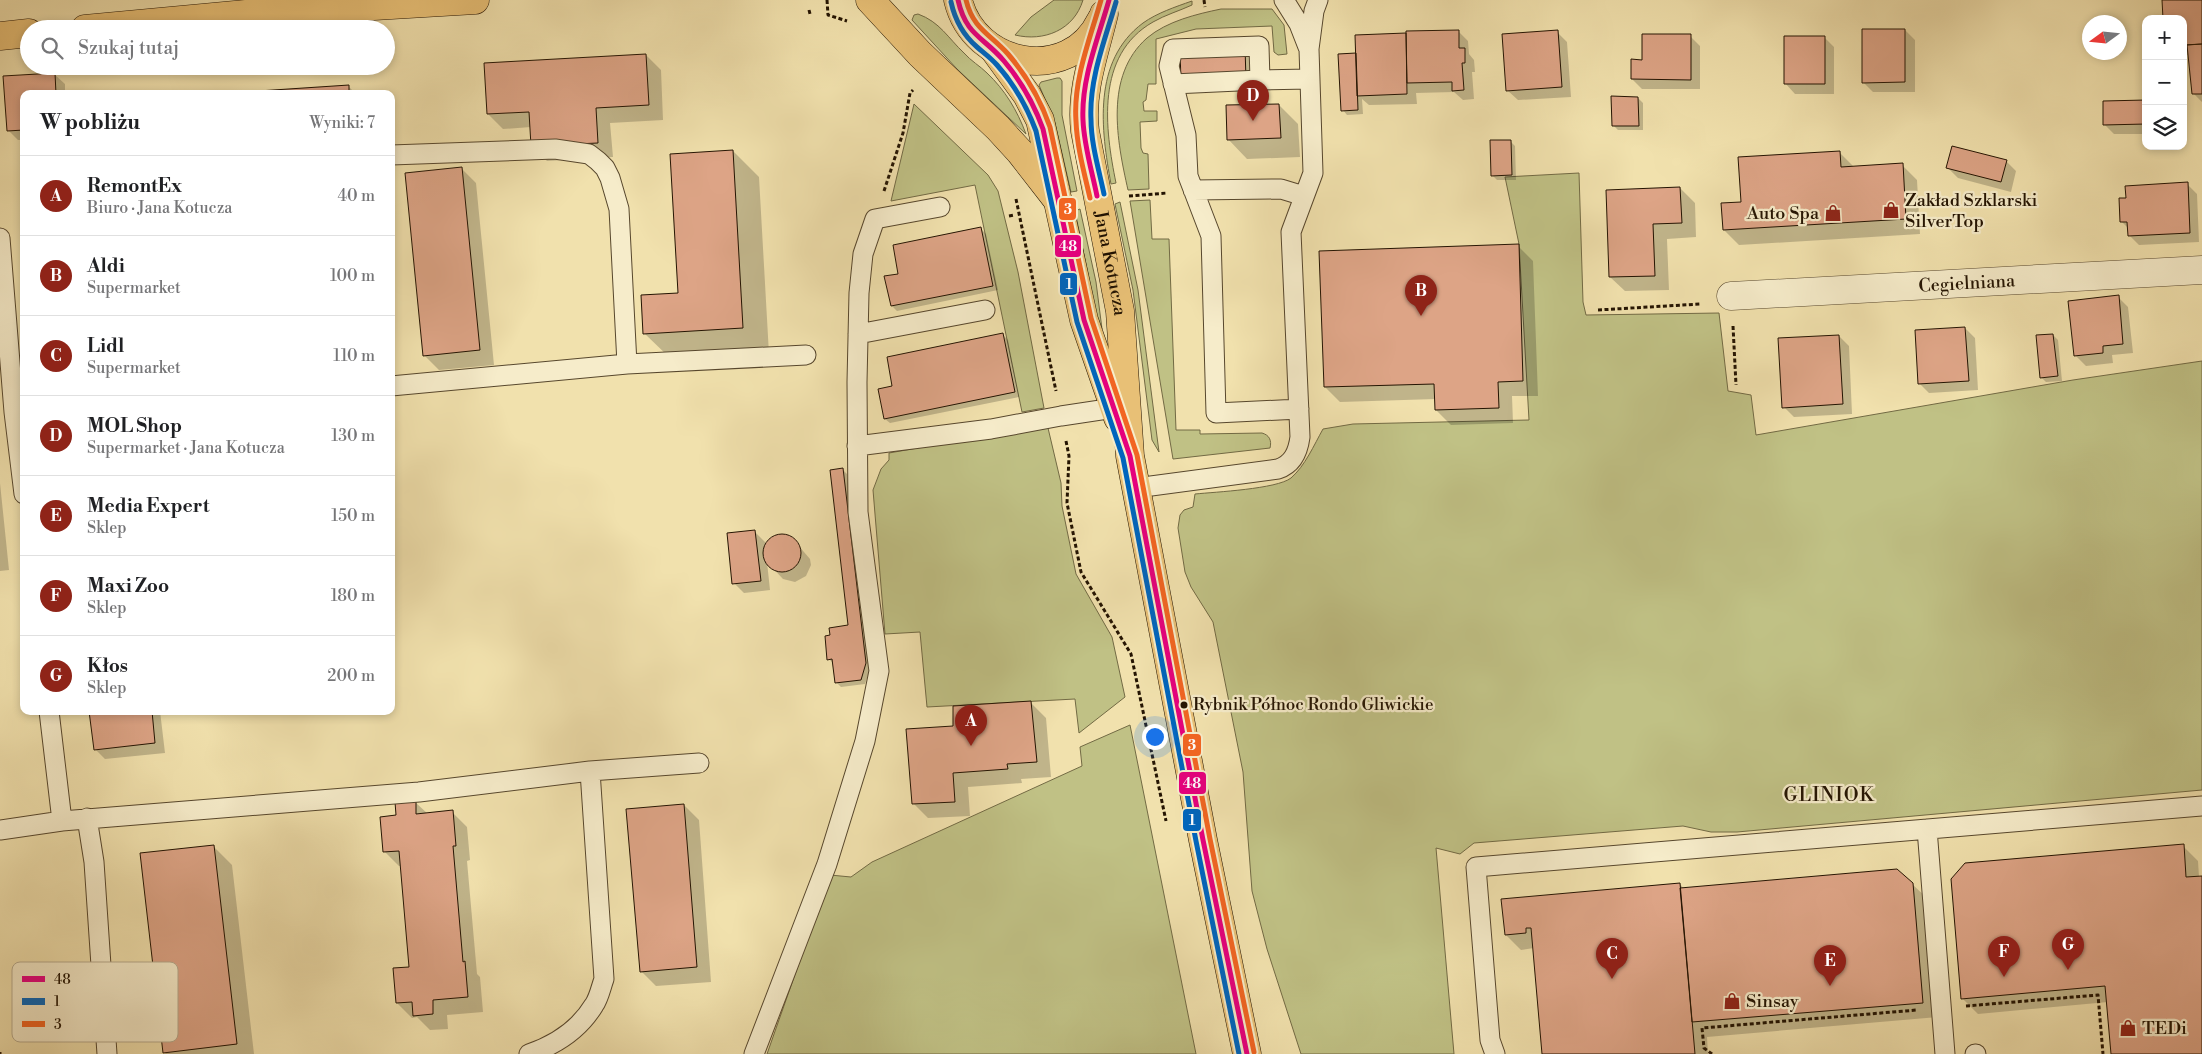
<!DOCTYPE html>
<html lang="pl">
<head>
<meta charset="utf-8">
<style>
	:root { --surface:#fff; --page:#f6f6f6; --text:#202124; --muted:#757577; --line:#e0e0e0; --accent:#8f2418 }
	body { margin:0; font-family:"Libre Bodoni",serif; background:var(--page); color:var(--text) }
	.controls { position:absolute; right:15px; top:15px; display:grid; overflow:hidden; border-radius:10px; box-shadow:0 2px 8px #0003 }
	.controls button { width:45px; height:45px; display:grid; place-items:center; padding:0; border:0; border-bottom:1px solid var(--line); background:var(--surface); color:var(--text); font:25px sans-serif }
	.compass { position:absolute; left:2082px; top:15px; width:45px; height:45px; border-radius:50%; background:var(--surface); box-shadow:0 2px 8px #0003; rotate:255deg }
	.you { position:absolute; left:1154px; top:736px; width:18px; height:18px; margin:-12px; border:4px solid #fff; border-radius:50%; background:#1a73e8; box-shadow:0 0 0 8px #1a73e833 }
	.badge { display:grid; place-items:center; width:32px; height:32px; border-radius:50%; background:var(--accent); color:#fff; font-size:16px; font-weight:700 }
	.pin { position:absolute; translate:-50% -41px; filter:drop-shadow(0 1px 2px #0008) }
	.pin::after { content:''; position:absolute; top:26px; width:18px; height:15px; background:inherit; clip-path:polygon(0 0,100% 0,50% 100%) }
	.list { margin:0; padding:0; list-style:none }
	h2 { display:flex; justify-content:space-between; align-items:center; height:65px; margin:0; padding:0 20px; font-size:21px }
	h2 small { font-size:16px; font-weight:400; color:var(--muted) }
	.list li { display:grid; grid-template-columns:32px 1fr auto; gap:15px; align-items:center; box-sizing:border-box; height:80px; padding:0 20px; border-top:1px solid var(--line) }
	.list b { display:block; font-size:19px; white-space:nowrap }
	.list p { margin:0; font-size:16px; white-space:nowrap; color:var(--muted) }
	.list em { font-size:16px; font-style:normal; color:var(--muted) }
	.icon { flex:none; width:28px; height:28px; fill:none; stroke:currentColor; stroke-width:2; stroke-linecap:round; stroke-linejoin:round }
	.map { position:relative; flex:none; width:2202px; height:1054px; overflow:hidden }
	.search { position:absolute; background:var(--surface); box-shadow:0 2px 8px #0003; left:20px; top:20px; width:375px; height:55px; display:flex; align-items:center; gap:12px; box-sizing:border-box; padding:0 18px; border-radius:28px; color:var(--muted); font-size:19px }
	.panel { position:absolute; background:var(--surface); box-shadow:0 2px 8px #0003; left:20px; top:90px; width:375px; height:625px; border-radius:10px }
	.map>svg:first-child { display:block }
</style>
</head>
<body>
<div class="map">
<svg width="2202" height="1054" viewBox="0 0 2202 1054">
	<rect width="100%" height="100%" fill="#f1e1ad"/>
	<filter id="stains"><feTurbulence type="fractalNoise" baseFrequency=".004" numOctaves="4"/><feColorMatrix values="0 0 0 0 .2 0 0 0 0 .09 0 0 0 0 .02 0 0 0 .5 -.17"/></filter>
	<radialGradient id="worn" r=".72"><stop offset=".6" stop-color="#630" stop-opacity="0"/><stop offset="1" stop-color="#630" stop-opacity=".3"/></radialGradient>
	<path fill="#c0c185" stroke="#726a44" d="M1054,0H1083C1074,30 1044,42 1015,35L1031,17Z
		M1192,1V5C1179,11 1165,15 1153,22C1095,55 1105,129 1116,183L1111,184C1101,130 1092,61 1143,23C1157,13 1175,7 1192,1Z
		M1221,9H1272L1284,25L1287,54L1278,55L1274,52L1272,26L1196,29L1156,39V84H1148L1146,100L1143,102L1144,111H1157V121L1140,122L1141,148L1143,153L1148,154L1149,189L1128,190C1117,141 1104,76 1147,38C1167,21 1197,14 1221,9Z
		M918,14C940,22 948,38 964,53C971,61 980,66 987,73C1005,90 1017,110 1026,134L957,69L912,20L914,15Z
		M1057,78H1060L1062,81V115L1077,191L1071,192L1055,123L1039,85L1041,82Z
		M914,104L988,175L998,191L1018,272L1044,408L1022,412L975,185L891,201Z
		M1579,173L1583,302L1586,315L1719,313L1728,391L1751,395L1756,435L2073,380L2202,361V790L1737,832H1711L1683,826L1474,843L1460,854L1436,848L1454,1054H1301L1267,949L1252,891L1243,772L1213,622L1191,587L1185,572L1178,528L1180,515L1184,510L1193,507L1195,494C1215,492 1277,489 1291,478C1305,466 1314,445 1323,429L1353,424L1529,420L1519,244L1505,177Z
		M1150,200L1152,239H1169L1176,430H1200V434L1262,433C1269,435 1272,440 1270,448L1173,459L1130,201Z
		M1120,202L1138,290L1159,452L1152,440L1133,290L1115,204Z
		M1080,209L1096,282L1102,329L1099,328L1075,211Z
		M1048,428L1061,483L1062,506L1076,574L1112,637L1125,697L1079,733L1075,699L927,707L920,632L885,634L873,490L881,469L889,460V453L1026,429Z
		M1130,725L1196,1054H767L830,875L851,877L872,862L1082,766L1080,747Z"/>
	<path fill="#0003" d="M2163,0H2202V102L2193,93L2190,55H2183V19Z
		M1905,30L1915,40V92H1873L1863,82Z
		M1458,31L1468,41L1469,54L1474,60L1475,72H1472L1474,99L1463,100L1454,92L1416,93L1417,104L1369,105L1362,99L1363,114L1347,115L1343,110L1356,55L1357,36Z
		M1557,32L1567,42L1571,97L1518,100L1507,90Z
		M1690,36L1700,46V89H1642L1632,79Z
		M1824,37L1834,47V94H1795L1785,83Z
		M1182,50L1250,53L1251,84Z
		M646,55L661,70L663,120L610,123L613,157L547,161L532,146L531,127L503,129L488,114Z
		M54,74L65,84V94H24V140H18L8,130L4,77Z
		M348,86L356,94H232Z
		M1638,98L1643,103V130H1618L1613,125Z
		M2146,102V134H2114L2104,124Z
		M1279,105L1298,124L1300,157L1247,159L1228,139Z
		M1510,141L1515,146L1516,180H1497L1493,176Z
		M733,151L759,177L769,354L671,359L644,333L680,294Z
		M1839,152L1855,168L1902,165L1917,180L1920,234L1739,245L1724,230L1742,203Z
		M2006,161L2016,171L2011,192L1958,178L1948,168Z
		M461,168L476,183L494,365L439,370L424,355Z
		M2187,184L2197,194L2199,242L2139,245L2129,235V229L2121,221Z
		M1680,188L1695,203L1696,237L1667,239L1669,290L1625,291L1610,277Z
		M981,229L986,234L998,290L897,311L892,306L899,275Z
		M1518,246L1533,261L1538,396H1512L1513,423L1451,425L1436,410V399L1340,402L1325,387Z
		M2118,297L2128,307L2133,353L2112,355L2113,363L2086,366L2076,356Z
		M1965,328L1975,338L1978,390L1929,393L1919,383Z
		M1003,335L1008,340L1019,397L890,423L885,419L894,387Z
		M2053,335L2058,340L2062,381L2046,382L2041,377Z
		M1839,336L1849,346L1852,414L1794,417L1784,407Z
		M842,469L847,474L870,669L865,684L841,687L836,682L834,664L829,659L850,626Z
		M0,483L9,570L0,571Z
		M755,532L765,542L766,547L768,541L780,535L792,538L810,559L811,565L806,576L795,582L783,579L767,562L770,590L744,593L734,583Z
		M1031,703L1046,718L1051,777L1021,779L1022,783L968,787L970,816L928,818L913,803L954,727Z
		M91,711H160L165,753L105,759L95,749Z
		M415,802L428,814L452,812L467,827L470,860L467,861L477,974L480,977L483,1012L447,1015L448,1029L430,1030L417,1017L412,1018L397,1003L410,968L402,866H399L384,851L398,816Z
		M684,805L699,820L711,982L656,986L641,971Z
		M213,846L232,865L254,1054H166L164,1052Z
		M2183,846L2198,861L2199,877H2202V1054H2113L2108,1002L1978,1014L1963,999Z
		M1680,884L1684,889L1912,884L1928,899L1938,1017L1707,1037L1708,1054H1544L1534,948L1521,950L1506,935L1503,900Z"/>
	<path fill="#dda486" stroke="#241402" d="M2162,0H2202V44L2183,45V19H2163Z
		M1862,29H1905V82L1862,83Z
		M1459,30V48H1465V63H1462L1464,90L1452,91V82L1407,83L1406,31Z
		M1558,30L1562,87L1506,91L1502,34Z
		M1406,33L1407,94L1357,96L1355,35Z
		M1642,34H1691V80L1631,79V59L1642,60Z
		M1784,36H1825V84H1784Z
		M2202,44V94H2192L2187,45Z
		M1245,47L1246,80L1181,83L1180,49Z
		M1356,53L1358,110L1341,111L1338,54Z
		M646,54L649,105L596,108L598,143L531,146L529,112L487,114L484,63Z
		M55,73L56,94H24V130L7,131L3,76Z
		M349,85V94H213Z
		M1611,96L1638,97L1639,126H1612Z
		M2146,100V124L2103,125V101Z
		M1279,104L1281,138L1227,140L1226,105Z
		M1490,140H1511L1512,175L1491,176Z
		M1952,146L2007,160L2001,182L1946,168Z
		M733,150L743,328L643,334L641,295L678,293L670,154Z
		M1840,151L1841,167L1903,163L1906,219L1723,230L1721,203L1741,202L1738,157Z
		M462,167L480,350L423,356L405,173Z
		M2188,182L2190,233L2128,236L2127,222H2120L2119,198H2126L2125,186Z
		M1680,187L1682,223L1653,224L1655,276L1609,277L1606,190Z
		M981,227L993,286L891,306L884,276L898,274L893,245Z
		M1519,244L1523,381L1498,382L1499,408L1435,410L1434,384L1324,387L1319,251Z
		M2119,295L2123,344L2103,346V353L2074,356L2068,301Z
		M1965,327L1969,381L1918,384L1915,330Z
		M1003,333L1015,392L884,419L878,389L892,386L887,357Z
		M2053,334L2058,376L2040,378L2036,335Z
		M1839,335L1843,404L1782,408L1778,338Z
		M843,468L866,663L861,680L835,683L832,659L827,660L825,636L830,635L829,628L848,625L830,470Z
		M755,530L761,581L732,584L727,533Z
		M763 553a19 19 0 1 1 38 0a19 19 0 1 1-38 0Z
		M1031,701L1037,762L1007,764L1008,769L953,773L955,802L912,804L906,729L953,726V706Z
		M89,711H152L155,743L94,750Z
		M416,800V814L453,810L456,846H453L463,962L465,961L468,997L433,1000V1014L413,1016L412,1002L396,1003L393,968L409,967L399,851L383,852L380,817L396,815L395,802Z
		M684,804L697,967L640,972L626,809Z
		M2184,844L2186,877L2202,876V1054H2111L2105,986L1961,999L1951,879L1965,863Z
		M214,845L237,1044L163,1053L140,853Z
		M1897,869L1913,883L1923,1003L1692,1022L1680,888Z
		M1680,883L1695,1054H1542L1531,928H1526V933L1505,935L1501,899Z"/>
	<g fill="none" stroke-linecap="round" stroke-linejoin="round">
		<g stroke="#57472d" stroke-width="21">
			<path id="service" d="M1284,0L1299,24L1308,47
				M1173,84L1260,80
				M391,155L555,149L589,154L598,161L605,168L610,178L619,209L627,364
				M1193,190L1281,189L1304,196
				M0,238L14,412L24,494
				M858,334L985,310
				M391,386L627,364L806,355
				M1299,409L1216,413L1211,236L1188,176L1186,135L1169,66L1173,49L1259,46L1260,80L1309,79
				M857,446L991,429L1061,416L1114,408
				M1136,488L1278,469C1293,464 1298,452 1300,437L1291,232L1313,173L1309,49L1314,11L1318,0
				M590,771L699,763
				M87,818L94,862L107,1054
				M62,821L419,792L590,771L604,979C601,987 599,998 594,1005C579,1030 555,1045 529,1054
				M1927,829L1945,1054
				M0,830L62,821L49,711
				M754,1054L827,864L865,741L879,671L858,512L857,382L859,293L863,254L875,219L940,207
				M1495,1054L1490,1040L1476,867L2202,806
				M1975,1054H1976"/>
		</g>
		<g stroke="#57472d" stroke-width="29">
			<g id="minor">
				<path id="s1" d="M1731,296L2202,270"/>
			</g>
		</g>
		<g stroke="#241402" stroke-width="29">
			<g id="primary">
				<path d="M870,0L920,54L998,128L1020,152L1055,197"/>
				<path d="M958,0C974,67 1069,86 1101,20"/>
				<path id="s2" d="M1104,14C1095,52 1080,91 1085,131L1120,311L1130,456L1203,840L1247,1054"/>
				<path d="M85,29L256,13L475,0"/>
				<path d="M0,36L29,33"/>
				<path d="M995,51L1027,95L1040,120L1084,320L1118,418"/>
			</g>
		</g>
		<path stroke="#241402" stroke-width="3" stroke-dasharray="4 2.5" stroke-linecap="butt" d="M827,0L828,15L847,21
			M1204,0L1205,7
			M809,10L810,14
			M884,191L903,133L910,93L913,90
			M1129,196L1167,193
			M1016,199L1056,391
			M1009,216L1014,215
			M1598,310L1701,304
			M1733,326L1736,385
			M1066,441L1069,456L1067,503L1081,572L1131,654L1166,821
			M1966,1006L2098,995L2103,1054
			M0,1052V1054
			M1712,1054L1704,1048L1702,1028L1917,1010"/>
		<use href="#service" stroke="#f6ecca" stroke-width="19"/>
		<use href="#minor" stroke="#f6ecca" stroke-width="28"/>
		<use href="#primary" stroke="#e8c076" stroke-width="28"/>
		<g stroke="#f6ecca" stroke-width="9">
			<path id="bus-1" d="M958,0C966,36 984,37 1004,61C1021,81 1034,104 1043,129L1084,320L1130,456L1203,840L1247,1054
				M1097,196C1092,171 1084,146 1083,120C1081,79 1098,39 1109,0"/>
		</g>
		<g stroke="#f6ecca" stroke-width="9">
			<path id="bus-2" d="M951,2C955,20 963,35 977,47C984,53 991,58 997,65C1014,84 1027,107 1036,131L1077,322L1123,458L1196,841L1239,1054
				M1104,194C1099,170 1091,144 1091,119C1089,79 1105,40 1116,2"/>
		</g>
		<g stroke="#f6ecca" stroke-width="9">
			<path id="bus-3" d="M966,0C973,29 990,34 1008,54C1026,75 1041,101 1050,127L1091,318L1137,455L1210,839L1254,1052
				M1090,198C1084,172 1077,147 1076,121C1073,80 1090,39 1101,0"/>
		</g>
		<use href="#bus-1" stroke="#e5007d" stroke-width="5"/>
		<use href="#bus-2" stroke="#0065bd" stroke-width="5"/>
		<use href="#bus-3" stroke="#f26522" stroke-width="5"/>
	</g>
	<defs>
		<g id="shop-bare" transform="scale(1.35)"><path d="M-5-2.5h2.3a2.7 3.5 0 0 1 5.4 0H5L5.5 6h-11ZM-1.5-2.5h3a1.5 2.3 0 0 0-3 0Z" fill="#8f2418" stroke="#f6ecca" stroke-width="2.5" paint-order="stroke"/></g>
	</defs>
	<g fill-rule="evenodd">
		<use href="#shop-bare" x="1891" y="210"/>
		<use href="#shop-bare" x="1833" y="213"/>
		<use href="#shop-bare" x="1732" y="1001"/>
		<use href="#shop-bare" x="2128" y="1028"/>
	</g>
	<circle fill="#241402" stroke="#f6ecca" stroke-width="2" cx="1184" cy="705" r="4.5"/>
	<g text-anchor="middle" dominant-baseline="central" stroke-width="4.5" stroke-linejoin="round" paint-order="stroke">
		<g font-size="17" fill="#241402" stroke="#f6ecca" text-anchor="start">
			<text x="1193" y="705">Rybnik Północ Rondo Gliwickie</text>
		</g>
		<g font-size="18" fill="#241402" stroke="#f6ecca" text-anchor="start">
			<text x="1905" y="200">Zakład Szklarski<tspan x="1905" dy="21">SilverTop</tspan></text>
			<text x="1819" y="213" text-anchor="end">Auto Spa</text>
			<text x="1746" y="1001">Sinsay</text>
			<text x="2142" y="1028">TEDi</text>
		</g>
		<g font-size="18" fill="#241402" stroke="#f6ecca">
			<text stroke="none"><textPath href="#s2" startOffset="254">Jana Kotucza</textPath></text>
			<text stroke="none"><textPath href="#s1" startOffset="236">Cegielniana</textPath></text>
		</g>
		<g font-size="19" letter-spacing="1" fill="#241402" stroke="#f6ecca">
			<text x="1829" y="795">GLINIOK</text>
		</g>
	</g>
	<rect x="12" y="962" width="166" height="80" rx="8" fill="#f6ecca" stroke="#b7ab8e" stroke-width="1"/>
	<rect x="22" y="976" width="23" height="6" fill="#e5007d"/>
	<rect x="22" y="998" width="23" height="7" fill="#0065bd"/>
	<rect x="22" y="1021" width="23" height="6" fill="#f26522"/>
	<g font-size="14" fill="#241402">
		<text x="54" y="984">48</text>
		<text x="54" y="1006">1</text>
		<text x="54" y="1029">3</text>
	</g>
	<g stroke="#f6ecca" stroke-width="2">
		<rect x="1058" y="197" width="19" height="24" rx="5" fill="#f26522"/>
		<rect x="1054" y="234" width="28" height="24" rx="5" fill="#e5007d"/>
		<rect x="1059" y="272" width="19" height="24" rx="5" fill="#0065bd"/>
		<rect x="1182" y="733" width="20" height="24" rx="5" fill="#f26522"/>
		<rect x="1178" y="771" width="29" height="24" rx="5" fill="#e5007d"/>
		<rect x="1182" y="808" width="20" height="24" rx="5" fill="#0065bd"/>
	</g>
	<g font-size="14" text-anchor="middle" font-weight="bold" fill="#fff">
		<text x="1068" y="214">3</text>
		<text x="1068" y="251">48</text>
		<text x="1069" y="289">1</text>
		<text x="1192" y="750">3</text>
		<text x="1192" y="788">48</text>
		<text x="1192" y="825">1</text>
	</g>
	<rect width="100%" height="100%" filter="url(#stains)"/>
	<rect width="100%" height="100%" fill="url(#worn)"/>
</svg>
<div class="controls">
<button>+</button>
<button>−</button>
<button><svg class="icon" aria-label="layers" viewBox="0 0 24 24"><path d="M12 4l9 5-9 5-9-5zM3 14l9 5 9-5"/></svg></button>
</div>
<svg class="compass" viewBox="-18 -18 36 36"><path d="M0-13l5 13h-10z" fill="#e53935"/><path d="M0 13l5-13h-10z" fill="#757577"/></svg>
<div class="you"></div>
<div class="pin badge" style="left:971px;top:746px">A</div>
<div class="pin badge" style="left:1421px;top:316px">B</div>
<div class="pin badge" style="left:1612px;top:979px">C</div>
<div class="pin badge" style="left:1253px;top:121px">D</div>
<div class="pin badge" style="left:1830px;top:986px">E</div>
<div class="pin badge" style="left:2004px;top:977px">F</div>
<div class="pin badge" style="left:2068px;top:970px">G</div>
<div class="search"><svg class="icon" aria-label="search" viewBox="0 0 24 24"><circle cx="10" cy="10" r="6"/><path d="M15 15l6 6"/></svg>Szukaj tutaj</div>
<section class="panel">
<h2>W pobliżu<small>Wyniki: 7</small></h2>
<ul class="list">
<li><span class="badge">A</span><div><b>RemontEx</b><p>Biuro · Jana Kotucza</p></div><em>40 m</em></li>
<li><span class="badge">B</span><div><b>Aldi</b><p>Supermarket</p></div><em>100 m</em></li>
<li><span class="badge">C</span><div><b>Lidl</b><p>Supermarket</p></div><em>110 m</em></li>
<li><span class="badge">D</span><div><b>MOL Shop</b><p>Supermarket · Jana Kotucza</p></div><em>130 m</em></li>
<li><span class="badge">E</span><div><b>Media Expert</b><p>Sklep</p></div><em>150 m</em></li>
<li><span class="badge">F</span><div><b>Maxi Zoo</b><p>Sklep</p></div><em>180 m</em></li>
<li><span class="badge">G</span><div><b>Kłos</b><p>Sklep</p></div><em>200 m</em></li>
</ul>
</section>
</div>
</body>
</html>
